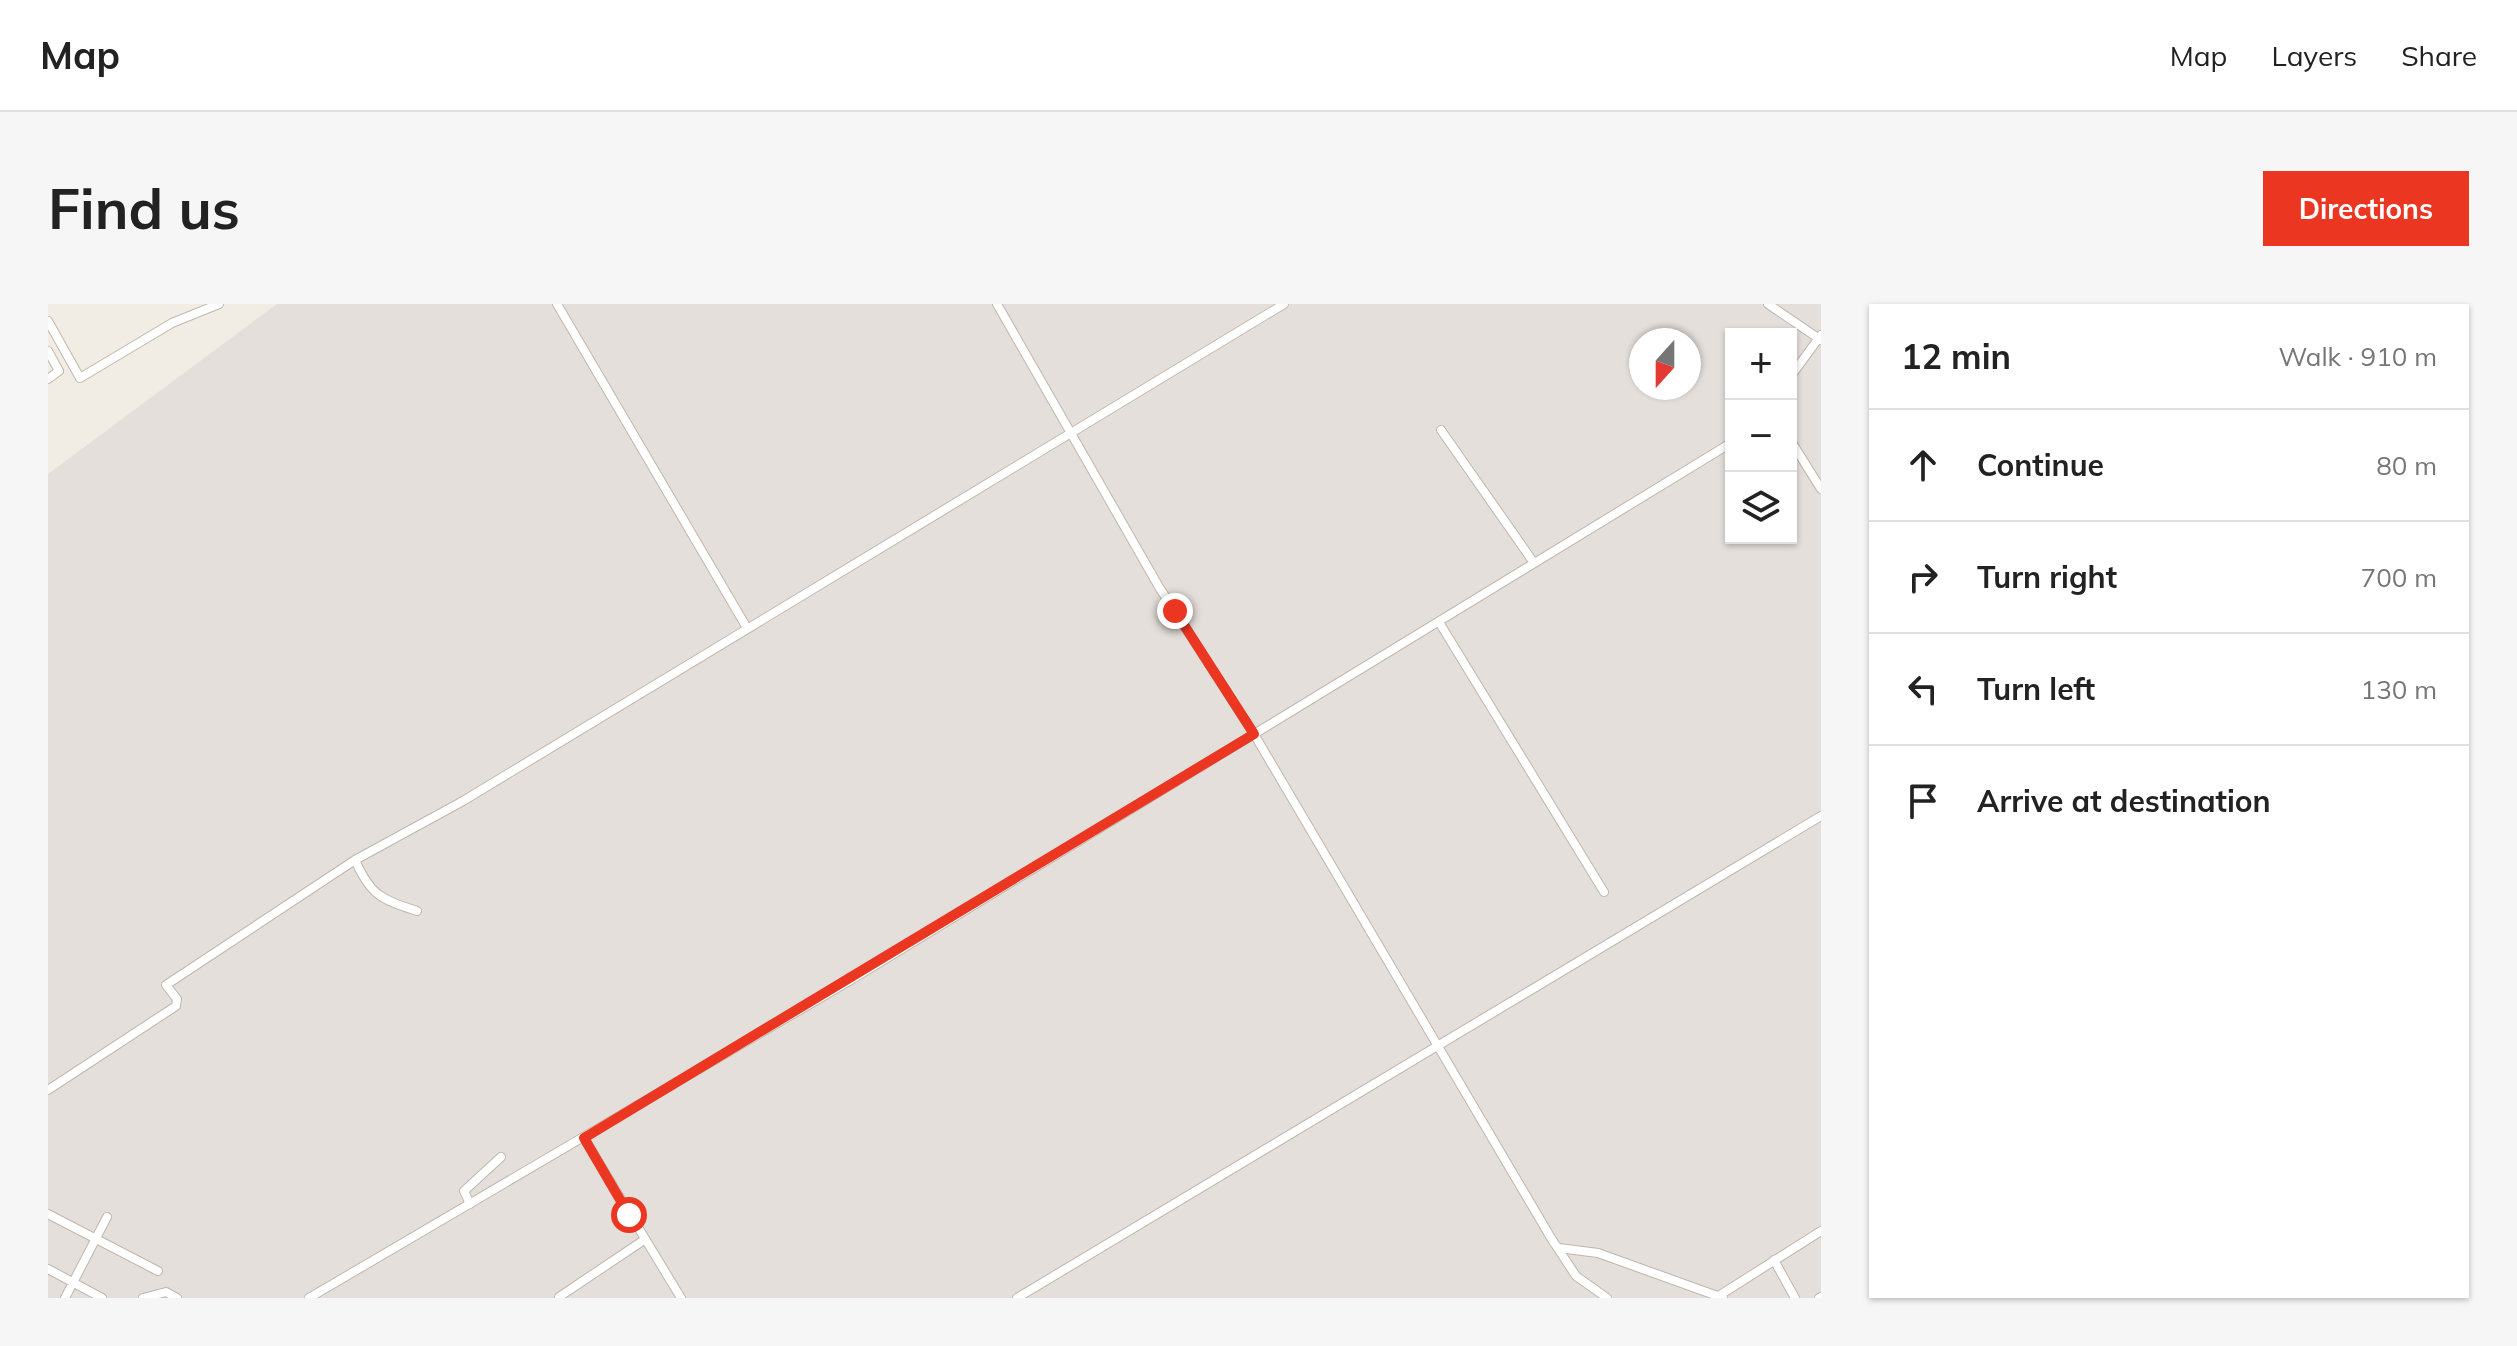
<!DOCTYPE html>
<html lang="en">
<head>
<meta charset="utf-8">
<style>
	:root { --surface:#fff; --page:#f6f6f6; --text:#222; --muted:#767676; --line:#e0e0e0; --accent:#eb3622 }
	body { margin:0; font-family:Mulish,sans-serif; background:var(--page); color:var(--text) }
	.controls { position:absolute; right:24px; top:24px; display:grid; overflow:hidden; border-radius:0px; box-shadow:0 2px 6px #0004 }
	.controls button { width:72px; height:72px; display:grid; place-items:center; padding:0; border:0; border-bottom:2px solid var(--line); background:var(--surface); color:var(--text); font:40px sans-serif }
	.compass { position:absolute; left:1581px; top:24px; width:72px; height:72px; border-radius:50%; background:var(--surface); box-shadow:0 2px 6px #0004; rotate:201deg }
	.stop { position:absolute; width:24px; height:24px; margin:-18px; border:6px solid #eb3622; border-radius:50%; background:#fff }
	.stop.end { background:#eb3622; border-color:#fff; box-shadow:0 2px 8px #0008 }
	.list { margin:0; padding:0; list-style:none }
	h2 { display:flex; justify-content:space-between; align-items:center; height:104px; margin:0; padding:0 32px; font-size:34px }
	h2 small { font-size:26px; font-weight:400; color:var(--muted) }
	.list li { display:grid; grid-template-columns:52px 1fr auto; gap:24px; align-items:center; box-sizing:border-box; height:112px; padding:0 32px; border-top:2px solid var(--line) }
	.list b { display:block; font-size:30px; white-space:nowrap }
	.list em { font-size:26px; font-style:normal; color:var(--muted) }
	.icon { flex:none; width:44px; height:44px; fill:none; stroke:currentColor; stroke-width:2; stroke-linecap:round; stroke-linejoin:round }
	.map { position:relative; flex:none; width:1773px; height:994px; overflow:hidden; border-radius:0px }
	header { display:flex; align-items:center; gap:48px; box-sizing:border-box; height:112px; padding:0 40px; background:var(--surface); border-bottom:2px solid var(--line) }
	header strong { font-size:38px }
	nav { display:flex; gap:44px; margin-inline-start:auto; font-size:28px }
	.intro { display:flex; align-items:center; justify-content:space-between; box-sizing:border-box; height:192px; padding:0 48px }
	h1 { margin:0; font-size:56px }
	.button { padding:20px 36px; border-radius:0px; background:var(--accent); color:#fff; font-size:28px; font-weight:700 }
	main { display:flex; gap:48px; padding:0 48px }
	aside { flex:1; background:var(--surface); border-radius:0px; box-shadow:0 2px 6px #0004 }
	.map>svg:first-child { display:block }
</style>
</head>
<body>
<header>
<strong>Map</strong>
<nav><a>Map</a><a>Layers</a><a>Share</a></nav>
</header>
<div class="intro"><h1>Find us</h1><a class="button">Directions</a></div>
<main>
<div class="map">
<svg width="1773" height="994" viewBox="0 0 1773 994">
	<rect width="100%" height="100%" fill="#f1ede5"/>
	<path fill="#e4dfda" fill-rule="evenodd" d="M229,0H1773V994H0V170ZM1683,30H1743V234H1683ZM1593,36H1641V84H1593Z"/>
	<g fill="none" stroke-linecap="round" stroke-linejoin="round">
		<g stroke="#bfb7ac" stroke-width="10">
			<path id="minor" d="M509,0L699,324
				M949,0L1111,283L1206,430L1503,934L1528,972L1559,994
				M1720,0L1773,36
				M0,17L32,74L124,19L171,0
				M0,47L11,67L0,75
				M1743,72L1773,31
				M1393,126L1486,259
				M1743,137L1773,185
				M1391,318L1556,588
				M307,556C323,592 333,595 369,607
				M0,786L128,702L129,695L118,681L307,556L415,497L1236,0
				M536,834L633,994
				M422,900L416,887L453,853
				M0,910L110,967
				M1511,944L1550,949L1675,994
				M1726,956L1747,994
				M0,965L54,994
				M511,993L596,936
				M1669,993L1773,927
				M17,994L59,913
				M95,994L118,988L129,994
				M261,994L808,673L1683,139
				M969,994L1773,512
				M1771,994L1773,993"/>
		</g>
		<use href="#minor" stroke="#fff" stroke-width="8"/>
	</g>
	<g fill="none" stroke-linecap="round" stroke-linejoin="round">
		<path stroke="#eb3622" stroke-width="10" d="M581,911L536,834L1206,430L1127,307"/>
	</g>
</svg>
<div class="controls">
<button>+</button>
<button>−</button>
<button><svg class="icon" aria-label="layers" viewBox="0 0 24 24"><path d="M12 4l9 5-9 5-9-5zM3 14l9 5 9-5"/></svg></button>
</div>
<svg class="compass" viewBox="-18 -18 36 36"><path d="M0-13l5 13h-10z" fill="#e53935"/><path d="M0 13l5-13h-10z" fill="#767676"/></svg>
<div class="stop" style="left:581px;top:911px"></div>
<div class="stop end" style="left:1127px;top:307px"></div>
</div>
<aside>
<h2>12 min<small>Walk · 910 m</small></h2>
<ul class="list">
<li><svg class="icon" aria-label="ahead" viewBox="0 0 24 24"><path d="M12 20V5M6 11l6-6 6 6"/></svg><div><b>Continue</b></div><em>80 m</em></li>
<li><svg class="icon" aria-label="right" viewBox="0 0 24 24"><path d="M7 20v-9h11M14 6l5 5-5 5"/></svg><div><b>Turn right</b></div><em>700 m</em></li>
<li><svg class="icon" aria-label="left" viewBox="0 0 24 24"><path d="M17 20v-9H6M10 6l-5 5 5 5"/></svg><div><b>Turn left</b></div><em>130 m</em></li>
<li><svg class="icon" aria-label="arrive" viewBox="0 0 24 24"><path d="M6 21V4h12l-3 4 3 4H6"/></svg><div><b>Arrive at destination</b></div></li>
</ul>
</aside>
</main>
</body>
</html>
